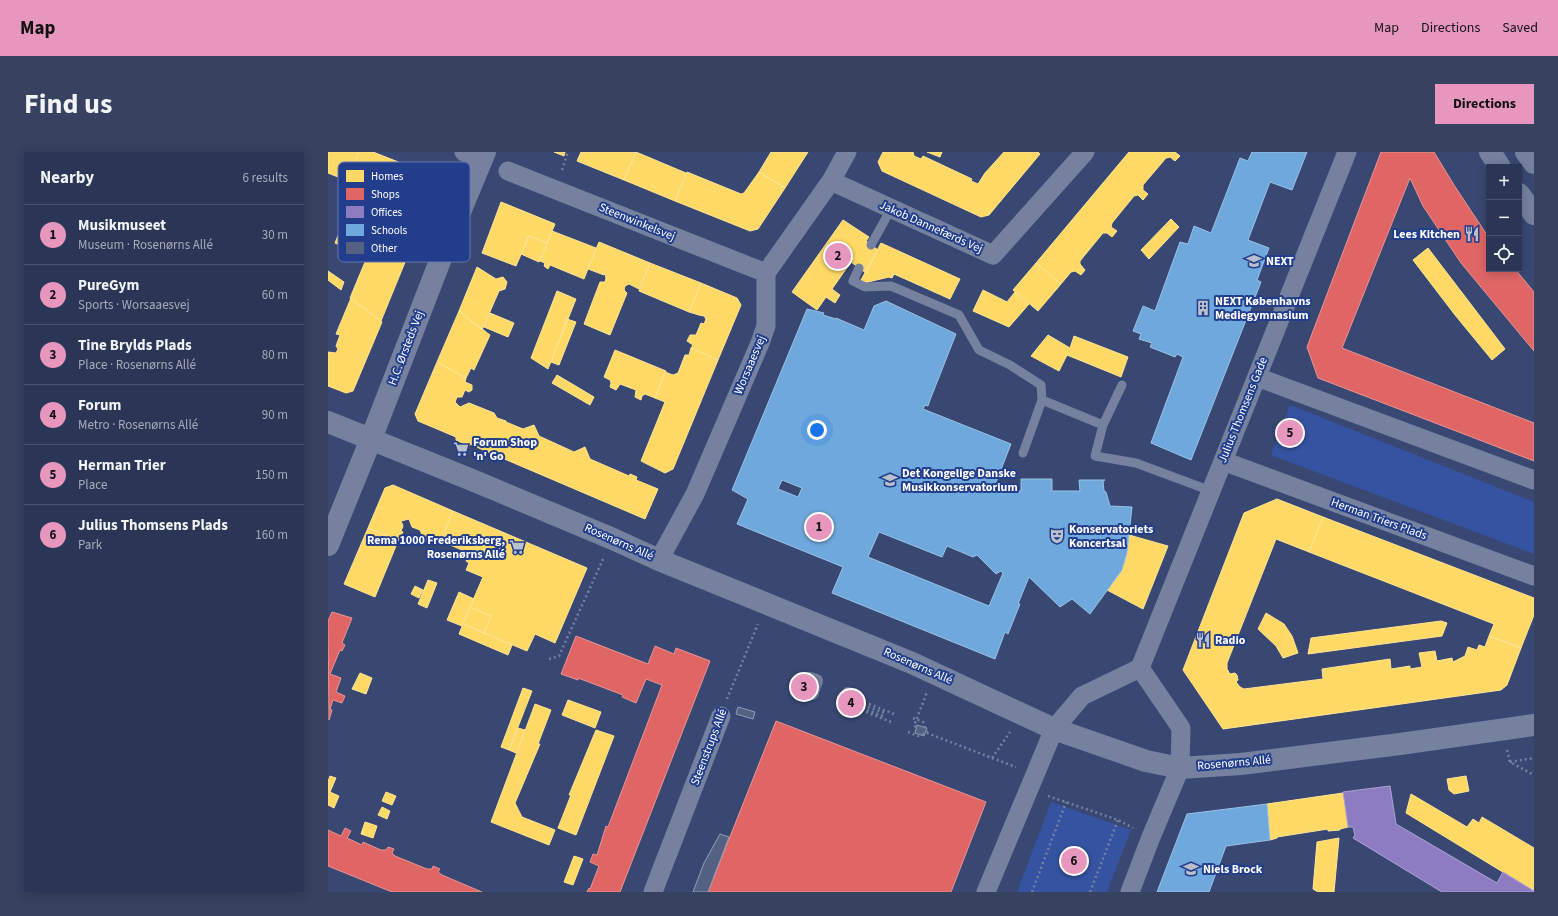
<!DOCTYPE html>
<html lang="en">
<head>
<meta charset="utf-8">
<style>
	:root { --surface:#2b3656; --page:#374160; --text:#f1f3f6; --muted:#a6abb9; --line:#47506c; --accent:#e797bd }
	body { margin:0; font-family:"Source Sans 3",sans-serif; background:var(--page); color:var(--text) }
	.controls { position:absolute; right:12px; top:12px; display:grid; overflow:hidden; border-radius:0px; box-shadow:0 2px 10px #0003 }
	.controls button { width:36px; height:36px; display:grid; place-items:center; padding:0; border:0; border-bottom:1px solid var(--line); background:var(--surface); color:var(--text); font:20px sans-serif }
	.you { position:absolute; left:489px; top:278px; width:14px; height:14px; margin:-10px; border:3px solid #fff; border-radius:50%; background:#1a73e8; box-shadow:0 0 0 6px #1a73e833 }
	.badge { display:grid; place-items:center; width:26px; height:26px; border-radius:50%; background:var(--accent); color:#111; font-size:13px; font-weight:700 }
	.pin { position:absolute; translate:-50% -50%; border:2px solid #fff; box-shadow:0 1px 4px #0006 }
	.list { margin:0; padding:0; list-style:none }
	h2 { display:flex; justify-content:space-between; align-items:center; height:52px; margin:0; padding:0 16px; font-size:17px }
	h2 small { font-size:13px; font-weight:400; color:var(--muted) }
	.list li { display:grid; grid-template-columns:26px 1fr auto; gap:12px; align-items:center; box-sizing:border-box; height:60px; padding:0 16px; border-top:1px solid var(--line) }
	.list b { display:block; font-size:15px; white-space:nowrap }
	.list p { margin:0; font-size:13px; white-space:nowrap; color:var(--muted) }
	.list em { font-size:13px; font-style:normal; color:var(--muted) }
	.icon { flex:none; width:22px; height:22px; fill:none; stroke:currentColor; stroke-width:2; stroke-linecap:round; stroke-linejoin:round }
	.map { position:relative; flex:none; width:1206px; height:740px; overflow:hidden; border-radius:0px }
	header { display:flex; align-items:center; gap:24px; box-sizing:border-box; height:56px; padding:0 20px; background:var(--accent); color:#111 }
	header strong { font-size:19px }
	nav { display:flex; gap:22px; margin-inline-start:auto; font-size:14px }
	.intro { display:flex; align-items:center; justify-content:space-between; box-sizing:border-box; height:96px; padding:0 24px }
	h1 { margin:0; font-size:28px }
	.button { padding:10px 18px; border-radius:0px; background:var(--accent); color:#111; font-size:14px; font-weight:700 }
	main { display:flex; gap:24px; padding:0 24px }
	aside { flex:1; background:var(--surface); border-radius:0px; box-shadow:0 2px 10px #0003 }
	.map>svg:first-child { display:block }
</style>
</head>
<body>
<header>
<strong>Map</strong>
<nav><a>Map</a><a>Directions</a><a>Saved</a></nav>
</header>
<div class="intro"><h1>Find us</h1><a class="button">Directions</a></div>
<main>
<aside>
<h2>Nearby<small>6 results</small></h2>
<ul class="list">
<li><span class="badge">1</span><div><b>Musikmuseet</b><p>Museum · Rosenørns Allé</p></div><em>30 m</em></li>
<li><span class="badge">2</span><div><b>PureGym</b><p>Sports · Worsaaesvej</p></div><em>60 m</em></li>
<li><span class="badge">3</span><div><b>Tine Brylds Plads</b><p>Place · Rosenørns Allé</p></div><em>80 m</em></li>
<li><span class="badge">4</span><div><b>Forum</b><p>Metro · Rosenørns Allé</p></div><em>90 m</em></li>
<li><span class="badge">5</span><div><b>Herman Trier</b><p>Place</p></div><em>150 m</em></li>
<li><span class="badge">6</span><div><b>Julius Thomsens Plads</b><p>Park</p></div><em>160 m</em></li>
</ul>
</aside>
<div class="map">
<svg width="1206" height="740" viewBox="0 0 1206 740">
	<rect width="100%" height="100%" fill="#394873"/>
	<path fill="#3653a1" d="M962,253L1206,350V402L943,303Z
		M723,650L803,678L779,740H689Z"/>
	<path fill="#ffd966" stroke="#ffe494" d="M0,0H31L20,29L0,21Z
		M31,0H45L106,24L109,32L53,169L22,146L59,57L62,58L67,46L56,41L54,44L20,30Z
		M226,0H237L236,4Z
		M253,0H305L308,1L296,28L249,9Z
		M308,0L358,21L347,49L296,28Z
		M443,0H480L457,36L431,20Z
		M555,0H585L586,4L593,7L595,4L644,27L643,29L650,32L657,21L676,0H710L712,2L661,63L653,65L554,19L550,10Z
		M599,0H614L612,5Z
		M801,0H847L852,4L847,9L842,5L838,6L815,33V38L820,42L815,48L810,43L806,44L784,71L783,75L789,79L784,85L779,81H775L752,109V112L757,118L753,123L747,119L743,120L733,132L708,111Z
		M359,20L413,42L416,41L431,20L457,36L430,77L422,79L347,49Z
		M173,50L227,72L219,91L201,84L188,114L154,101Z
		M843,67L851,75L821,107L813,98Z
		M515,68L541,85L538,89L550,98L538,121L523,110L504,137L512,143L507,151L498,145L489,158L464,140Z
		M16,69L29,74L20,97L7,91Z
		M224,79L268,96L256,127L222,113L220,117L216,114L217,111L212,109Z
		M201,84L219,91L211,110L193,102Z
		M271,90L322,111L311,137L301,132L297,134L296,138L299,141L282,183L256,172L272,130H277L278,126L277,122L276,123L260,117Z
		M553,91L632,127L622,147L566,122L564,126L561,125L540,130L538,132L533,128Z
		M1100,96L1177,197L1164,208L1127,163L1085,108Z
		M322,111L373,131L361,160L311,139Z
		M708,111L733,132L710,159L685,138Z
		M149,115L168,127L175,125L179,130L177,137L171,139L154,178L131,159Z
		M0,119L16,130L13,138L0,128Z
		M373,131L409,146L413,153L390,208L363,196L365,193L359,189L362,183H368L373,171L376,172L378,167L376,164L371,163L361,160Z
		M655,138L679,150L687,140L701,152L681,175L645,159Z
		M229,139L248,147L220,217L203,206Z
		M23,146L54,170L25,239L18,241L0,234V200L8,201L10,197L8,194L12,183L8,182Z
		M131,159L162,183L146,218L143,216L138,226L109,210Z
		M162,161L186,171L180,185L156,175Z
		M239,167L248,170L231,213L223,210Z
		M720,183L742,196L746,184L800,205L793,225L739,203L731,219L703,204Z
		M363,196L390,208L345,317L337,321L313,309L337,250L327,246L337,220L345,223L350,221L357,203H361Z
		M287,198L338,219L327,246L317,242L314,244L313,248L307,245L308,238L292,232L288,238L282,235L283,231L282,228L276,225Z
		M109,210L138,226L137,230L144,233V238L141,240L137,238L134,245H129L127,250L132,255L141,251L166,261L169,266L178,269V270L195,277L206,273L211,284L246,300L257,295L262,307L301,324L302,322L309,325L308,328L330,337L317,367L153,297L142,292L141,294L128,288V285L90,269L87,262Z
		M229,223L266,245L262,253L224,231Z
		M65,333L125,359L113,389L107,386L97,390L92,378L84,375L81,367L73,369L75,374L73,379L75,380L70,389L40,376L57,336Z
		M949,347L995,365L981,400L948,387L899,511V517L902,522L907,521L909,523L910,528L908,530L912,535L916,537L995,527L994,517L1062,507L1063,517L1082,514V517L1094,515L1091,501L1107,499L1109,509L1124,506L1125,510L1137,504L1140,495L1149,498L1151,493L1157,495L1161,484L1193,496L1179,533L1173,538L895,577L855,518L916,361Z
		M125,359L259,416L227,491L207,482L199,499L156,481L163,464L142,455L155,425L138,418L141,411L138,409L141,401L113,389Z
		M995,365L1206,446V463L1193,496L1161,484L1166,472L981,400Z
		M40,376L70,389L47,445L16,432Z
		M801,383L840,394L815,457L779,438L794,418L799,401Z
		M100,428L109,431L99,456L90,452Z
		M87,434L95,438L91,446L83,442Z
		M131,440L146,447L134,474L119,468Z
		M142,455L163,464L156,481L135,472Z
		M938,461L956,472L964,484L970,501L955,506L948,494L930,477Z
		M1113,469L1119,471L1114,484L980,502L983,486Z
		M135,472L184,493L180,503L131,482Z
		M32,521L44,526L38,542L24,537Z
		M195,536L204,539L181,598L173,595Z
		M240,548L273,560L267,576L234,563Z
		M207,552L223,558L210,592H212L187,651L194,665L227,678L221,693L163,670Z
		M190,576L197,578L188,601L181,598Z
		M268,578L286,584L248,683L230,676L243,643H241Z
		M2,624L8,626L2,640L11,644L6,656L0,653V629Z
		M1138,624L1141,639L1126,642L1121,638L1119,627Z
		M58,640L68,644L64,653L54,649Z
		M1015,641L1020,675L1012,677V678L1000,679V677L949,685V686L942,688L939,652Z
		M1083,642L1139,675L1145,667L1151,671L1154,665L1206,696V739L1078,661Z
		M54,655L62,659L59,667L50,663Z
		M37,670L49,674L45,686L33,682Z
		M1011,686L1006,740H990L985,737L989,690Z
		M246,704L255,707L245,733L236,730Z"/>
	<path fill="#e06666" stroke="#e99494" d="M1053,0H1106L1126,33L1161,86V117H1187L1206,140V199L1133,111L1095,54L1082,26L1014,196L1206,271V309L990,226L979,195Z
		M4,460L24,466L14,491L17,493L14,499L12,498L2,522L13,526L8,540L17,544L14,551L5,548L2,557L4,558L1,568L0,469Z
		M248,484L320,512L327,494L346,502L348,496L382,509L292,740H259L261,736L262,737L271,714L262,710L265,702L269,703L278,674L280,675L334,533L318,527L308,551L294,545L295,543L250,526V528L233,522Z
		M448,569L658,650L623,740H380Z
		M17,676L23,679L19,686L34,693L35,690L53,698H58L60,695L66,697L64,701L67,704L99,717H104L105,714L112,717L110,720L114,723L154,740H64L0,714V678L13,684Z"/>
	<path fill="#8e7cc3" stroke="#b0a3d5" d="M1062,634L1068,672L1169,731L1175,720L1206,739V740H1114L1025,686L1027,683L1025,675H1020L1015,640Z"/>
	<path fill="#6fa8dc" stroke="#9ac2e6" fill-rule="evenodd" d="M924,0H979L964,38L942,30L920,88L941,96L929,128L933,130L863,308L823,291L855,205L849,202L847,205L822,195L824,191L811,187L813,182L805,179L815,154L827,159L852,90L860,92L866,74L883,81L912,6L920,9Z
		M558,149L628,182L602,248L600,254L597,253L595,257L683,292L665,338L693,339V327H724V339H752L751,328H777L775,329L776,339L778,340L782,354L804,355L799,401L794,418L762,462L744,447L732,455L701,425L690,452H692L680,482L677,480L667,507L504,441L515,415L409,372L420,347L404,338L479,157L496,161L495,163L508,167V166L536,178L546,154ZM454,328L474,336L470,345L450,337ZM551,380L614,405L619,394L645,405L649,403L668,422L673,419L675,421L661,454L540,405Z
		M939,652L942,688L898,694L881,740H829L859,662Z"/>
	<path fill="#556183" stroke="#949db6" d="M410,555L427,560L425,567L408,562Z
		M589,573L599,576L596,584L587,581Z
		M392,682L401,685L380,740H365L376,711Z"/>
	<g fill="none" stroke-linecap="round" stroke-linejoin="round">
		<path stroke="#75819f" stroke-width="2.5" stroke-dasharray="2 3" stroke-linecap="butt" d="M234,18L240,0
			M221,507L231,504L276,405
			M399,547L430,472
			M541,552L566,562
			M540,555L557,561
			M539,558L555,564
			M538,560L563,570
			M585,566L595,570L599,581
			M588,575L586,574L599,540
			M580,580L590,584L599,581L664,606L682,580
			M1179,598L1182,610L1206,623
			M664,606L688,615
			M1182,610L1206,606
			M720,644L790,668L805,676
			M704,740L738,650
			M762,740L790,668"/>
		<path stroke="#75819f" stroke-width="9" d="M543,93L563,57
			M531,116L525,129L537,135L563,134L631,163L651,198L682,213L713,233L714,248L775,273L767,304L808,311L883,339
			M775,273L794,233
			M695,301L714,248"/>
		<path stroke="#75819f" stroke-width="14" d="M482,527L488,529L484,541L478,539Z
			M520,542L526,544L522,556L516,554Z"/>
		<path stroke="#75819f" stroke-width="19" d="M136,0L154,7
			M180,19L438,121
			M503,29L665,103L757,0
			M929,225L1206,328
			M895,309L1206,424
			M331,408L367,342L432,191L438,174V121L503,29L519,0
			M325,740L393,564
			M658,740L726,577L754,544L812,516L1019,0
			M802,740L823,685L852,616L853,576L812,516"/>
		<path stroke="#75819f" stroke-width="22" d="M1162,0L1172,15
			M1198,0L1206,11
			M1191,42L1206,62
			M0,270L144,328L285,387L331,408L584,511L726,577L818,609L852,616L913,612L1072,592L1206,573
			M0,393L43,287L117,96L157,0"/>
	</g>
	<defs>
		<g id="restaurant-bare" transform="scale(1.2)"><path d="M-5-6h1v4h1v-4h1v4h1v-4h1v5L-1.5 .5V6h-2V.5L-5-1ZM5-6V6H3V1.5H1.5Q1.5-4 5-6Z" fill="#babfce" stroke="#213d8b" stroke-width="2.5" paint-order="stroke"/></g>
		<g id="school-bare" transform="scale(1.2)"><path d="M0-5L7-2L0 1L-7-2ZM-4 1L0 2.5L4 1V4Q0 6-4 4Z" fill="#babfce" stroke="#213d8b" stroke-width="2.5" paint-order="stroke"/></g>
		<g id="building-bare" transform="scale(1.2)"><path d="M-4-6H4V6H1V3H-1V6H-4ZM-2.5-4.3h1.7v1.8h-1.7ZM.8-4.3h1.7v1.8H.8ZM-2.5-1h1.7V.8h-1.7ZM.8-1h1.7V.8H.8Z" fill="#babfce" stroke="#213d8b" stroke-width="2.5" paint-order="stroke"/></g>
		<g id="supermarket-bare" transform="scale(1.2)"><path d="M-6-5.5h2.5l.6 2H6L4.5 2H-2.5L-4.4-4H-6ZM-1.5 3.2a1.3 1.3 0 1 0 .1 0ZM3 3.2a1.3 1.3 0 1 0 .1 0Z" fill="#babfce" stroke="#213d8b" stroke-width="2.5" paint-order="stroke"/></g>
		<g id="university-bare" transform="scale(1.2)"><path d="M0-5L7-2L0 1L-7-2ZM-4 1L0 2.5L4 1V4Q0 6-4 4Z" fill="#babfce" stroke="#213d8b" stroke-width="2.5" paint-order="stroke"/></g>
		<g id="theatre-bare" transform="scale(1.2)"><path d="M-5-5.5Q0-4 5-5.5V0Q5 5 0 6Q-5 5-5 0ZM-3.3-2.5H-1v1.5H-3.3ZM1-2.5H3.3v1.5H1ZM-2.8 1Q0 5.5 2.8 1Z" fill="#babfce" stroke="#213d8b" stroke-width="2.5" paint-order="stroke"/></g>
	</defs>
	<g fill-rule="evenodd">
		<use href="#restaurant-bare" x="1144" y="82"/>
		<use href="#school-bare" x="926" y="109"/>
		<use href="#building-bare" x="875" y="156"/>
		<use href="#supermarket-bare" x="133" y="297"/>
		<use href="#university-bare" x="562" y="328"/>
		<use href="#theatre-bare" x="729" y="384"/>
		<use href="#supermarket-bare" x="189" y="395"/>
		<use href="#restaurant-bare" x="875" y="488"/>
		<use href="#university-bare" x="863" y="717"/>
	</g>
	<g text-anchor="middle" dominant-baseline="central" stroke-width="4" stroke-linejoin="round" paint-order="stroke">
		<g font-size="12" fill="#fff" stroke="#213d8b">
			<text transform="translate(309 70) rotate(22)">Steenwinkelsvej</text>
			<text transform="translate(603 75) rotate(24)">Jakob Dannefærds Vej</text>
			<text transform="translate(78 196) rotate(-69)">H.C. Ørsteds Vej</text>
			<text transform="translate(422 213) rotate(-67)">Worsaaesvej</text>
			<text transform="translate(915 258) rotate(-68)">Julius Thomsens Gade</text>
			<text transform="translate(1051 367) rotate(20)">Herman Triers Plads</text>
			<text transform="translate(291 390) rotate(24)">Rosenørns Allé</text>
			<text transform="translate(590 514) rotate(24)">Rosenørns Allé</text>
			<text transform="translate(381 595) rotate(-69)">Steenstrups Allé</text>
			<text transform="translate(906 611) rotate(-5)">Rosenørns Allé</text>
		</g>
		<g font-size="12" font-weight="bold" fill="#fff" stroke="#213d8b" text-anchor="start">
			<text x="1132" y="82" text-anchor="end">Lees Kitchen</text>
			<text x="938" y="109">NEXT</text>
			<text x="887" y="149">NEXT Københavns<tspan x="887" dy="14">Mediegymnasium</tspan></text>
			<text x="145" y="290">Forum Shop<tspan x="145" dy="14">'n' Go</tspan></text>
			<text x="574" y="321">Det Kongelige Danske<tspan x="574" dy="14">Musikkonservatorium</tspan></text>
			<text x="741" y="377">Konservatoriets<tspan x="741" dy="14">Koncertsal</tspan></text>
			<text x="177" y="388" text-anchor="end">Rema 1000 Frederiksberg,<tspan x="177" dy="14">Rosenørns Allé</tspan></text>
			<text x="887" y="488">Radio</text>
			<text x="875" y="717">Niels Brock</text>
		</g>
	</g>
	<rect x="10" y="10" width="132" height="100" rx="6" fill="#213d8b" stroke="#6477ae" stroke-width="1"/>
	<rect x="18" y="18" width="18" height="12" fill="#ffd966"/>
	<rect x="18" y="36" width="18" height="12" fill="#e06666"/>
	<rect x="18" y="54" width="18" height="12" fill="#8e7cc3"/>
	<rect x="18" y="72" width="18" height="12" fill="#6fa8dc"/>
	<rect x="18" y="90" width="18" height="12" fill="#556183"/>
	<g font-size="11" fill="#fff">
		<text x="43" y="28">Homes</text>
		<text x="43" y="46">Shops</text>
		<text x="43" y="64">Offices</text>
		<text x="43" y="82">Schools</text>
		<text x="43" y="100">Other</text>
	</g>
</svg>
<div class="controls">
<button>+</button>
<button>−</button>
<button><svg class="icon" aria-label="locate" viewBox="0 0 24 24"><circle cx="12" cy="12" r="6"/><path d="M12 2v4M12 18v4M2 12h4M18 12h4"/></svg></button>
</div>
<div class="you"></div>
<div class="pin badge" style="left:491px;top:375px">1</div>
<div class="pin badge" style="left:510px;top:104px">2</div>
<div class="pin badge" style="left:476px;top:535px">3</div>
<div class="pin badge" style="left:523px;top:551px">4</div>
<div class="pin badge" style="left:962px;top:281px">5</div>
<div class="pin badge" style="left:746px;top:709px">6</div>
</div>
</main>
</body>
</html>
